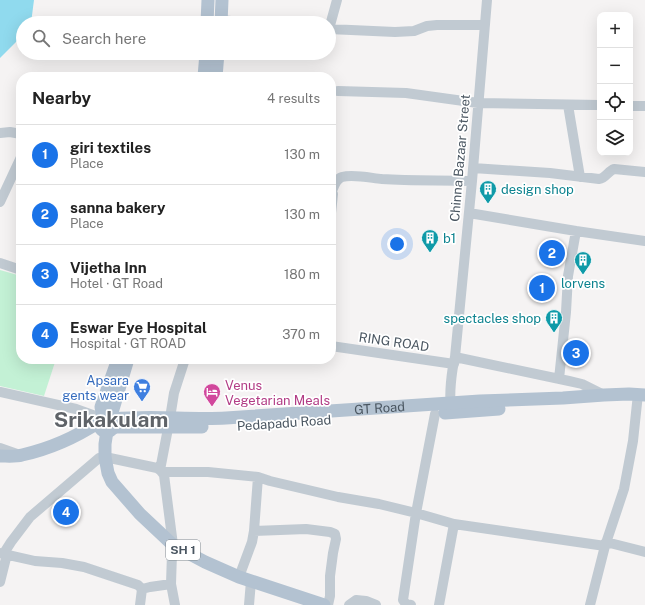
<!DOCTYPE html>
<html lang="en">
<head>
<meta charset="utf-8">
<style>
	:root { --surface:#fff; --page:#f2f2f2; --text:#222; --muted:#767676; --line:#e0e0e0; --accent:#1a73e8 }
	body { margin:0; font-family:"Public Sans",sans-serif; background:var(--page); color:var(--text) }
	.controls { position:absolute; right:12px; top:12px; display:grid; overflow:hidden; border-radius:8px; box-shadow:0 4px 16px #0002 }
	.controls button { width:36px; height:36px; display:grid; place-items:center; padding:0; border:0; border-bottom:1px solid var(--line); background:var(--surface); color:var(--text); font:20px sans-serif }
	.you { position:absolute; left:397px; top:244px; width:14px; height:14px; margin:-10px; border:3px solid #fff; border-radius:50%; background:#1a73e8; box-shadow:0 0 0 6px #1a73e833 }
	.badge { display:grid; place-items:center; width:26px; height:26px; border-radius:50%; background:var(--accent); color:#fff; font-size:13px; font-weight:700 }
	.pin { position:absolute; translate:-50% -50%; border:2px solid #fff; box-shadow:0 1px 4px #0006 }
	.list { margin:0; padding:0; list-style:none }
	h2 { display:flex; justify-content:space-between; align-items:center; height:52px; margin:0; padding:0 16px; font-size:17px }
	h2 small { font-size:13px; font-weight:400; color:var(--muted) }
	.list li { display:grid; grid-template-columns:26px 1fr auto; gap:12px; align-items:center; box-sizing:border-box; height:60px; padding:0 16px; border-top:1px solid var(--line) }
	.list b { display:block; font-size:15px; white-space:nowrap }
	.list p { margin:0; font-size:13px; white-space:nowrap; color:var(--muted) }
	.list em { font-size:13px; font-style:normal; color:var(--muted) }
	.icon { flex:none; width:22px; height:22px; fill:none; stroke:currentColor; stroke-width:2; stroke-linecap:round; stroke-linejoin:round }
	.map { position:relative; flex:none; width:645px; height:605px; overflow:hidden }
	.search { position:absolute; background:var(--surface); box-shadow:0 4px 16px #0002; left:16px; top:16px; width:320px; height:44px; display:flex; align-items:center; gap:10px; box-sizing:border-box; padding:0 14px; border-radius:22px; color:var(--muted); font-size:15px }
	.panel { position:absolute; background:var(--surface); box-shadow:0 4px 16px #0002; left:16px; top:72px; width:320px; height:292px; border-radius:16px }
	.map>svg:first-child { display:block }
</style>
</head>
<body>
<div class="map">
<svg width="645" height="605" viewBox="0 0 645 605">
	<rect width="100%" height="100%" fill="#f5f3f3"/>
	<path fill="#c3f1d5" d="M0,270L21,276V359H56L44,396L0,386Z"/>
	<path fill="#90daee" d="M0,0H34L31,23H23V35L0,58Z"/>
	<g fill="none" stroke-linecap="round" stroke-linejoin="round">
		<path stroke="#c1cad2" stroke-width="10" d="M221,20L250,23
			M329,29L395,32L414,31L427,26L437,25H485
			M329,29L337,0
			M338,91L406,93L478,103L600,105
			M568,105L580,177
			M630,106H645
			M0,133L10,132L21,134
			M473,168L550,173L599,179C606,178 608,171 614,169L645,172
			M331,191L333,194L331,213
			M332,191C334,186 336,179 342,177C353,174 371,178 382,179C412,181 442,180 472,181
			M0,202L21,157
			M469,213L576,231L645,241
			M0,263L21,270
			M331,346L454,364
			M455,357L569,381L582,384L604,395
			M559,379L566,312L568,276L576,231
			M0,392L76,409L101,418
			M452,409C448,398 452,369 455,357L472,181L487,0
			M0,448L17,454
			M105,457L157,468L160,470L168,472H208L258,477L270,481L338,497L379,504L416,513L454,524L439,605
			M454,524L605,546
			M254,531L306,529L330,532L335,534L336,539L333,553L330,576V596L328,605
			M606,542L645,552
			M173,545L164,475L160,470L170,418L174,393L185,359
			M0,553L35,561L62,563L84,567L138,585L142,589L150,587L171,584
			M4,553L11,542L30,517L99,458
			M172,553L171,584L175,605
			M239,577L252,542L254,531L258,477
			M0,582L7,554
			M140,605L142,589
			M249,605L251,581
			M349,605L356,600L366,601L376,605
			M411,605L406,604L403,600L416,513L435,414
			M590,605L605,546L624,489L633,441L638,394"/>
		<g stroke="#b3c2d1" stroke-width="13">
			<path d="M207,23L208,0"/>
			<path d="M221,23L222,0"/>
			<path d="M204,77L206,53"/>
			<path d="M216,77L218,53"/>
			<path d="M445,413L499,409"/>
			<path d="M103,416C111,414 116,418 114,427C106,438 93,427 103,416L101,407L118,359"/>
			<path d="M111,416L117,396L128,359"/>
			<path id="s1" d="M114,419C151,415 188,420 226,418L480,401L563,398L604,395L629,394L645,395"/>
			<path d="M114,427H202"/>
			<path d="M107,431L105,444V457L108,473L112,482L140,514L173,545L205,562L239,577L324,605"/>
			<path d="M0,456C7,456 15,457 22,455C49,449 76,437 99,422"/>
		</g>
	</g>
	<defs>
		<g id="building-pin" transform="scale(0.9)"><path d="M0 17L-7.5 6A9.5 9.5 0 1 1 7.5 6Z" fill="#0f9aa8" stroke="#fff"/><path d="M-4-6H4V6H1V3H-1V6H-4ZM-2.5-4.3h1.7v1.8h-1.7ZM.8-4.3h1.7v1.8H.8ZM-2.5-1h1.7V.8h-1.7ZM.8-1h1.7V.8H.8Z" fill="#fff"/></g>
		<g id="supermarket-pin" transform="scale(0.9)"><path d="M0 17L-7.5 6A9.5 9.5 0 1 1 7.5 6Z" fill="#3f7fe0" stroke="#fff"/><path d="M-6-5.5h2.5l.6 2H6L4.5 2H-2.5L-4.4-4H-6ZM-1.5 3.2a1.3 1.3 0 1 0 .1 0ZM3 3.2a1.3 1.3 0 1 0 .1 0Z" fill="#fff"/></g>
		<g id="hotel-pin" transform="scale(0.9)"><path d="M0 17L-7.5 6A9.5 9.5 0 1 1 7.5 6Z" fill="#d1479c" stroke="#fff"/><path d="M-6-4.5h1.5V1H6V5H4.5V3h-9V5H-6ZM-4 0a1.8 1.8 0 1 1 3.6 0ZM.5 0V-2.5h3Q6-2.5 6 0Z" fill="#fff"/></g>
	</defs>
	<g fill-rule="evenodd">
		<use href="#building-pin" x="488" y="189"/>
		<use href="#building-pin" x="430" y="238"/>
		<use href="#building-pin" x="583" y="260"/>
		<use href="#building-pin" x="554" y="318"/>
		<use href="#supermarket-pin" x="142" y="387"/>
		<use href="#hotel-pin" x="212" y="392"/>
	</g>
	<g text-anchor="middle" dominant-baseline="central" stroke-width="3.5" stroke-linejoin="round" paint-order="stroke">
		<rect fill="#fff" stroke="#808990" stroke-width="1" x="166" y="540" width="34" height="20" rx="3"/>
		<g font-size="12" font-weight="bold" fill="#4a5661">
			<text x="183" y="550">SH 1</text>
		</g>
		<g font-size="13" fill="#4a5661" stroke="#fff">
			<text transform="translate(460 158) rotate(-85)">Chinna Bazaar Street</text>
			<text transform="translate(394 342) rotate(8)">RING ROAD</text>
			<text stroke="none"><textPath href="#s1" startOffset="266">GT Road</textPath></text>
			<text transform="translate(284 423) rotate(-4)">Pedapadu Road</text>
		</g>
		<g font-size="13" fill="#0d838f" stroke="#fff" text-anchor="start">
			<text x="501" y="189">design shop</text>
			<text x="443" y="238">b1</text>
			<text x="583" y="283" text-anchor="middle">lorvens</text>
			<text x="541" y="318" text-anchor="end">spectacles shop</text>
		</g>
		<g font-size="13" fill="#366cbe" stroke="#fff" text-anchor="end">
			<text x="129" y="380">Apsara<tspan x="129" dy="15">gents wear</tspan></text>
		</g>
		<g font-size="13" fill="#b23c85" stroke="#fff" text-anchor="start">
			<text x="225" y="385">Venus<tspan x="225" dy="15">Vegetarian Meals</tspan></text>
		</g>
		<g font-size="21" font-weight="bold" fill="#5f6368" stroke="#fff">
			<text x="111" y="419">Srikakulam</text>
		</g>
	</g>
</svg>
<div class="controls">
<button>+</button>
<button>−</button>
<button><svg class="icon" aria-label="locate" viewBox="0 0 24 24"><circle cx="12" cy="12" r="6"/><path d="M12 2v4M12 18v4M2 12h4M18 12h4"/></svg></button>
<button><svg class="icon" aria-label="layers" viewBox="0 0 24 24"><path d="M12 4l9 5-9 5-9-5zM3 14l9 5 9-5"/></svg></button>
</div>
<div class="you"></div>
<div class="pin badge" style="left:542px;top:288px">1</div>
<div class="pin badge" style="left:552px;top:253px">2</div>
<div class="pin badge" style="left:576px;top:353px">3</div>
<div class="pin badge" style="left:66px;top:512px">4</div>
<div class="search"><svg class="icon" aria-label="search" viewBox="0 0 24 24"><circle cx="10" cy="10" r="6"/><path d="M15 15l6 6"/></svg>Search here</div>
<section class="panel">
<h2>Nearby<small>4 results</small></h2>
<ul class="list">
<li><span class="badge">1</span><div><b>giri textiles</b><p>Place</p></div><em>130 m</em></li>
<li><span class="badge">2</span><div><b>sanna bakery</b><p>Place</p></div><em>130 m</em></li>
<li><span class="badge">3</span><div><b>Vijetha Inn</b><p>Hotel · GT Road</p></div><em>180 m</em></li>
<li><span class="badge">4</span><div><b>Eswar Eye Hospital</b><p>Hospital · GT ROAD</p></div><em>370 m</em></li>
</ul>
</section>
</div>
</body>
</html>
